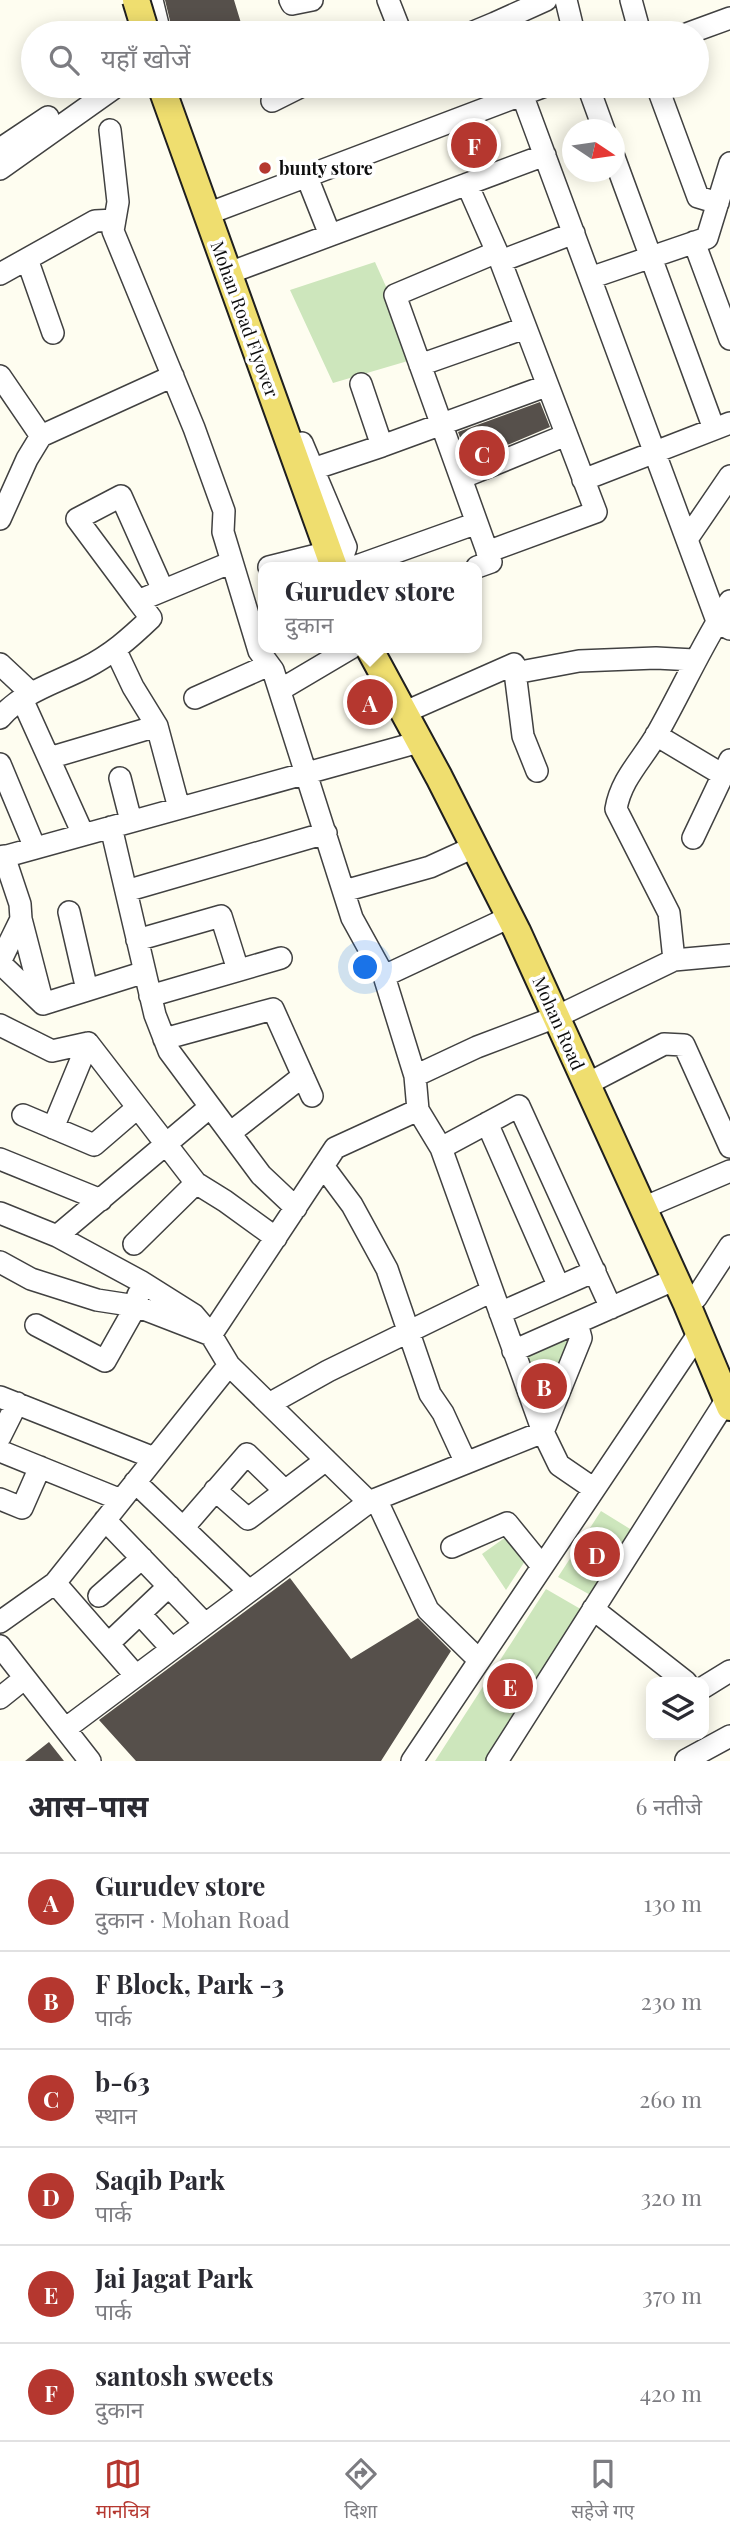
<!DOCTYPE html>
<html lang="hi">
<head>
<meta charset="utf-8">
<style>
	:root { --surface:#fff; --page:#f7f7f7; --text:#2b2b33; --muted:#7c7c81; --line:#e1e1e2; --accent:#b5372f }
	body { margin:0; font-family:"Playfair Display","Noto Sans Devanagari",serif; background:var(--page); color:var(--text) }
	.controls { position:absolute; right:21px; bottom:21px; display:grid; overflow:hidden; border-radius:14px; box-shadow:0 4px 18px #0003 }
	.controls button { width:63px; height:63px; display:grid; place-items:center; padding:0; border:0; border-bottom:2px solid var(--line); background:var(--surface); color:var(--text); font:35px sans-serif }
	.compass { position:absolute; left:562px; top:119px; width:63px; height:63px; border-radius:50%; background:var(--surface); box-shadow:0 4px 18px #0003; rotate:103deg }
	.you { position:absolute; left:366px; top:968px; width:24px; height:24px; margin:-18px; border:5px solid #fff; border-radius:50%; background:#1a73e8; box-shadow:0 0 0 10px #1a73e833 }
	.badge { display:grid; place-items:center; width:46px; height:46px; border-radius:50%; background:var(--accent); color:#fff; font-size:23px; font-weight:700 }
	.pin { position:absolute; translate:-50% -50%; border:4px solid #fff; box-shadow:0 2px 7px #0006 }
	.popup { position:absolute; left:258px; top:562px; width:224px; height:91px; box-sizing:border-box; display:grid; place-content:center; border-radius:14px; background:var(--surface); filter:drop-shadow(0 2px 5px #0005); font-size:23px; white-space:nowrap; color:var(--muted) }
	.popup b { font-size:26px; color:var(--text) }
	.popup::after { content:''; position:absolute; left:50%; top:100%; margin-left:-14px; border:14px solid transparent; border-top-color:var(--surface) }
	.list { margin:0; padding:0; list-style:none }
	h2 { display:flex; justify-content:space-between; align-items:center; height:91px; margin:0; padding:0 28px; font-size:30px }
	h2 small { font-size:23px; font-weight:400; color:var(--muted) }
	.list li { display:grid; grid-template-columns:46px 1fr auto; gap:21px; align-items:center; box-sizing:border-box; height:98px; padding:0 28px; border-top:2px solid var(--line) }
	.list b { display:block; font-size:26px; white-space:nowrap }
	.list p { margin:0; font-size:23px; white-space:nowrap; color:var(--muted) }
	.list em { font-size:23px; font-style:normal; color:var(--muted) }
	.icon { flex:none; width:38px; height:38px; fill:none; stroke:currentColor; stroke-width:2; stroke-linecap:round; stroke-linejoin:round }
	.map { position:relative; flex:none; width:730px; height:1761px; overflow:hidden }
	.search { position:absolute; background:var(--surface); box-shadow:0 4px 18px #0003; left:21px; right:21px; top:21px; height:77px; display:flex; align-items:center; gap:18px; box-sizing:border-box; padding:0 24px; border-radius:38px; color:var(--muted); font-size:26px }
	.sheet { height:679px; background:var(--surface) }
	nav { display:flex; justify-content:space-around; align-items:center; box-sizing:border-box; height:98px; border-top:2px solid var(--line); background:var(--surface); font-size:19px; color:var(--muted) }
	nav a { display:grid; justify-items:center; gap:4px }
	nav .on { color:var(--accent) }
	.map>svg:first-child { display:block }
</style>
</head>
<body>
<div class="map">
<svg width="730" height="1761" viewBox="0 0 730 1761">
	<rect width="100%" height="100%" fill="#fefdf0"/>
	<path fill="#cde6bc" d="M375,262L418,358L333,383L290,290Z
		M573,1330L543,1418L519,1353Z
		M601,1511L635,1532L594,1597L558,1577Z
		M510,1534L527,1558L506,1590L482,1554Z
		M546,1589L584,1611L489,1761H435Z"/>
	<path fill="#56504b" d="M165,0H234L244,33H173Z
		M540,402L550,427L469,461L458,432Z
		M290,1578L351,1659L418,1618L451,1651L381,1761H136L99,1720Z
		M49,1742L64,1761H25Z"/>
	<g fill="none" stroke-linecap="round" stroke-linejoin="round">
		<g stroke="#414141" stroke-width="24">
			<path id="minor" d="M152,0L160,33
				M290,0L292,4L312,0
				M388,0L401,33
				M566,0L574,33
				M631,0L640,33
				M495,23L546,0
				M471,33L495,23L499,33
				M689,33L730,18
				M519,86L717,621L730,629
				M588,86L604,130
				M657,86L698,197L718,203
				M272,101L302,86
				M110,130L118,202L113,231L194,428L224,511L223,532L259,651L273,670L352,918L384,976L415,1076L418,1110L441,1148L543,1432L559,1465L594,1489
				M0,149L48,117
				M614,157L714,429
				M0,169L117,86
				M307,177L330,235
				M467,184L497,252L596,512L487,552
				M215,211L545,86
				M694,242L730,339
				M27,259L53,333
				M501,261L574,233
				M237,270L545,155
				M0,274L95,221L115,220
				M590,278L707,238L730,163
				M420,365L525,328
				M0,376L41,436
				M361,384L382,446
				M302,443L346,547L339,567
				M313,469L382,446L546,386
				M461,478L566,435
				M583,480L730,423
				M0,519L27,459L41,436L173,376
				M687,539L730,476
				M269,567L329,552
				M354,567L477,523
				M477,567L491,562L395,295L497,252
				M138,601L77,519L121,496L163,590
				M116,651L133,687L157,726L179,808
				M0,664L31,693
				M515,673L579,661L656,658L694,660
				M280,690L351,648
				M195,698L269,665
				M22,699L83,834
				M403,713L514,664L523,736L537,771
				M0,718C22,692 56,683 85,668C111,655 130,638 151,618L138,601L232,562
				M656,735L723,775
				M49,758L157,726
				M0,764L35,848
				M120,778L131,821
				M111,827L155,1015L169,1051L261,1175L296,1208
				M693,838L730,760
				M4,856L20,904L21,919L43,1004
				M0,858L419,742
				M126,891L326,833
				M344,891L430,867L474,847
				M69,912L87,990
				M137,940L221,916L238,970
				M674,960L730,955
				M0,962L21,919
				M0,963L43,1004
				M384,976L510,917
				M150,996L281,958
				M43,1004L145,972
				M0,1025L52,1051L88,1043
				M164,1039L273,1009L312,1096
				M88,1043L196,1183L134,1244
				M415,1076L477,1047L556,1017L674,960L669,913L616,809C621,779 642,760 657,734C682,690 702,644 730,601
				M587,1084L664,1044L684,1045L730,1147
				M23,1115L94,1145L137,1108
				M487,1123L559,1287
				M53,1128L88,1043
				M230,1133L303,1076
				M441,1148L519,1106L611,1308
				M0,1159L101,1200
				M323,1166L352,1205L387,1269L430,1394L443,1413L466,1463
				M196,1183L225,1201L276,1238
				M643,1208L730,1171
				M0,1213L57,1236L140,1281L194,1315L211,1335L229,1365L369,1502
				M57,1236L210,1107
				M0,1262L31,1279L97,1300L136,1306L211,1335L335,1148L418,1110
				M686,1302L696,1298L730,1246
				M500,1313L595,1271
				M36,1325L105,1361L136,1306L138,1295
				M513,1351L676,1279
				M0,1397L154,1458
				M269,1404L328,1371L492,1291
				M0,1437L17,1403
				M0,1451L121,1500
				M135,1482L249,1591
				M215,1490L248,1519L326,1460
				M0,1499L22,1508L40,1467
				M376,1499L428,1610L479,1660
				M105,1520L205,1624
				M183,1528L247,1454L285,1491
				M452,1547L507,1523L542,1566
				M55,1583L136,1676
				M99,1596L142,1558
				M593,1609L686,1682
				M140,1614L172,1649
				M0,1622L55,1583L229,1365
				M108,1644L169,1586
				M0,1646L90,1761
				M704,1687L730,1671
				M0,1698L25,1678
				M65,1729L369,1502L543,1432L581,1338L577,1323
				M686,1760L730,1736
				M412,1761L699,1333
				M497,1761L727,1399"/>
		</g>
		<g stroke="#1f1f1f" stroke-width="30">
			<path id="major" d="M161,86L334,567
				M369,648L439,777L517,931L686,1302L730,1407"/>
		</g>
		<use href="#minor" stroke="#fff" stroke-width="21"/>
		<use href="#major" stroke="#efde6f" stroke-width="26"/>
		<g stroke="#1f1f1f" stroke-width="30" stroke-linecap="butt">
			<path id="major-bridge" d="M136,0L146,33"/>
		</g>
		<use href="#major-bridge" stroke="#efde6f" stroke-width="26"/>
	</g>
	<circle fill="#b5372f" stroke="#fff" stroke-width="2.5" cx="265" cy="168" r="7"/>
	<g text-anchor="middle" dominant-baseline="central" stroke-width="7" stroke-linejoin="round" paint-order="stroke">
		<g font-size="18" font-weight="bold" fill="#0e0e0e" stroke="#fff" text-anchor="start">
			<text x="279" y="168">bunty store</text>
		</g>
		<g font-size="18" fill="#0e0e0e" stroke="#fff">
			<text transform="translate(245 319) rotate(70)">Mohan Road Flyover</text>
			<text transform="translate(559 1023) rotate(66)">Mohan Road</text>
		</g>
	</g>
</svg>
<div class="controls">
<button><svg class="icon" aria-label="layers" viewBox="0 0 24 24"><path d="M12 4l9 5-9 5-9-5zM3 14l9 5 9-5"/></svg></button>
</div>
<svg class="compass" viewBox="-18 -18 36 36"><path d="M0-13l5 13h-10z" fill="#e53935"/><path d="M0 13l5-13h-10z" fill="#7c7c81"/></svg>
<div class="you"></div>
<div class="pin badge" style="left:370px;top:702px">A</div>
<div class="popup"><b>Gurudev store</b>दुकान</div>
<div class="pin badge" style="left:544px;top:1386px">B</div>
<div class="pin badge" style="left:482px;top:453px">C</div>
<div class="pin badge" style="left:597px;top:1554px">D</div>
<div class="pin badge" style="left:510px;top:1686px">E</div>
<div class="pin badge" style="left:474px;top:145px">F</div>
<div class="search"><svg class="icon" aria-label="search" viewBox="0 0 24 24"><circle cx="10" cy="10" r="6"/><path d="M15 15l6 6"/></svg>यहाँ खोजें</div>
</div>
<section class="sheet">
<h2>आस-पास<small>6 नतीजे</small></h2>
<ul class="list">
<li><span class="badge">A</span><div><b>Gurudev store</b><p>दुकान · Mohan Road</p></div><em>130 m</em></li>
<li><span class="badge">B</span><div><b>F Block, Park -3</b><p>पार्क</p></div><em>230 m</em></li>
<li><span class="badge">C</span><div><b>b-63</b><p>स्थान</p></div><em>260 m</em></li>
<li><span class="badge">D</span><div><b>Saqib Park</b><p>पार्क</p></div><em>320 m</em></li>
<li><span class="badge">E</span><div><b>Jai Jagat Park</b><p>पार्क</p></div><em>370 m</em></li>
<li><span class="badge">F</span><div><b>santosh sweets</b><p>दुकान</p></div><em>420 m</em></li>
</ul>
</section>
<nav>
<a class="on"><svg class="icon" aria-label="map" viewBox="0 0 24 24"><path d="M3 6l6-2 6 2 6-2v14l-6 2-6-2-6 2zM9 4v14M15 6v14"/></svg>मानचित्र</a>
<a><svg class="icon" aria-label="directions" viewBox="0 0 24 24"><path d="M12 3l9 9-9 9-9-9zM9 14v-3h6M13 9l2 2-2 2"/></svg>दिशा</a>
<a><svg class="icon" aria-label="saved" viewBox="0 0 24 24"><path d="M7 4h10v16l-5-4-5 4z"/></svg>सहेजे गए</a>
</nav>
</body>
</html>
